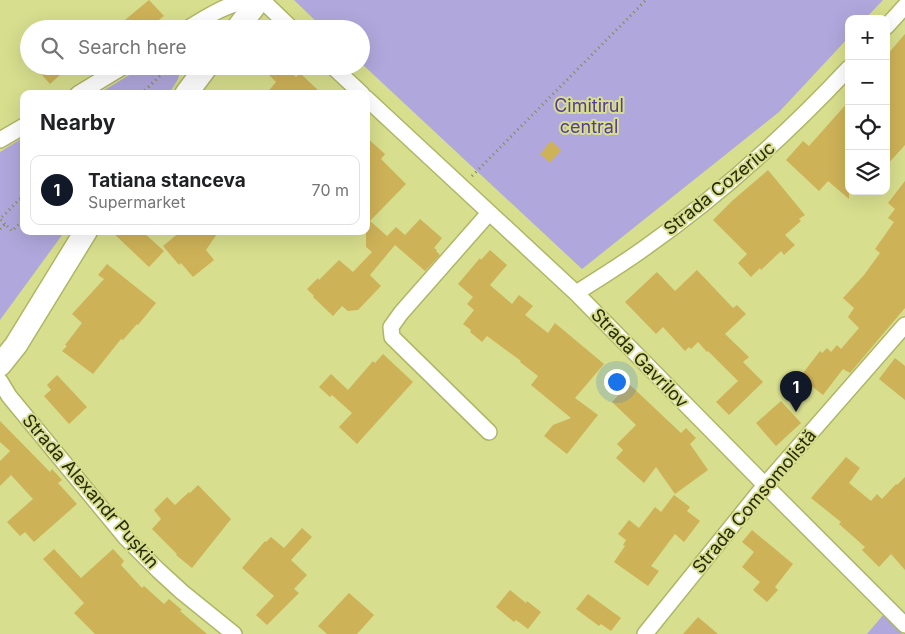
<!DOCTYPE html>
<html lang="en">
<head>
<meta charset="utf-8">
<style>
	:root { --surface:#fff; --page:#f6f6f6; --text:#202124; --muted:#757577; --line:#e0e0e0; --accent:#111827 }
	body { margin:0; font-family:Inter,sans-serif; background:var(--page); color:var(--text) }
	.controls { position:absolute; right:15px; top:15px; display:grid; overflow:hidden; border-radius:10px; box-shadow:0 5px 20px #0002 }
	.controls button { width:45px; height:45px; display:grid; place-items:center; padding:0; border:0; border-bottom:1px solid var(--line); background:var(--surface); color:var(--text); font:25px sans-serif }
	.you { position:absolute; left:616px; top:381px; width:18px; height:18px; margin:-12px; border:4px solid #fff; border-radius:50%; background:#1a73e8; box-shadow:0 0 0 8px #1a73e833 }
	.badge { display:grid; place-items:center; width:32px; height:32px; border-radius:50%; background:var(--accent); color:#fff; font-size:16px; font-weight:700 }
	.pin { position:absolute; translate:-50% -41px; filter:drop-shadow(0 1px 2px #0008) }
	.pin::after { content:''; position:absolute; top:26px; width:18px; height:15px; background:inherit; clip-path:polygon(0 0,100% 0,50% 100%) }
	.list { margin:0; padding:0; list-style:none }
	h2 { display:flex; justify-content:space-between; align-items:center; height:65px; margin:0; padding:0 20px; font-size:21px }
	h2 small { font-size:16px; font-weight:400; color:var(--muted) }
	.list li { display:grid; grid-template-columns:32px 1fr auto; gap:15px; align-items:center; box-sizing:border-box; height:70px; margin:0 10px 10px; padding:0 10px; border:1px solid var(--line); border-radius:10px }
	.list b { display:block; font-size:19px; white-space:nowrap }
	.list p { margin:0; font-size:16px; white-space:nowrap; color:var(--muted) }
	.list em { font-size:16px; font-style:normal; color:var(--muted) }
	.icon { flex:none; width:28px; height:28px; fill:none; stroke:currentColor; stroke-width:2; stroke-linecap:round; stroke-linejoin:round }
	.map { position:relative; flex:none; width:905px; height:634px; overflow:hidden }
	.search { position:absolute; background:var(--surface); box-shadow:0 5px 20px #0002; left:20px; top:20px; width:350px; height:55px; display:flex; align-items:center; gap:12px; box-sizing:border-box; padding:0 18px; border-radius:28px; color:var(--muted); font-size:19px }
	.panel { position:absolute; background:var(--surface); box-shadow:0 5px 20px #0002; left:20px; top:90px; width:350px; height:145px; border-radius:10px }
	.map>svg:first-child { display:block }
</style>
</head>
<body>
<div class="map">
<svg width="905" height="634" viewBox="0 0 905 634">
	<rect width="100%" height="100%" fill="#d7de8d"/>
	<path fill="#b0a7dc" d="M294,0H883L865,19H849V37L779,112L582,269L361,63V29H324Z
		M144,66H182L178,79L169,94H98Z
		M24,137V231H65L0,320V152Z
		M884,614L902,634H867Z"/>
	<path fill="#ceb258" d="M149,0L164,16L150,27L145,21L127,29H114Z
		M905,34V145L886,166V56Z
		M34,66H70L50,84Z
		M260,66H285L296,77L300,73L322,94H266L276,82Z
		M849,101V199L828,181L819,191L786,160L803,141L809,146Z
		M366,137L385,154L381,159L406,184L370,221L387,236L396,227L405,235L420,219L442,238L434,248L437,250L436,251L440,255L425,271L395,245L370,275L381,286L358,310L348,311L342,306L333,316L313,297L314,296L307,289L318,278L319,280L339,260L353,272L372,252L366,247Z
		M551,141L561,150L550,163L540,154Z
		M768,170L805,215L799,219L801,221L785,235L795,245L784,255L781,251L761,270L760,268L751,277L738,263L747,254L713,220L732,201Z
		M905,181V308L850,373L843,369L823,395L800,377L820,351L822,353L827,348L831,352L837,345L841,349L859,328L848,317L854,308L843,298L864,275L880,253L875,249L894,222L888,218L895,209L888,203Z
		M111,231H142L164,251L149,267Z
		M181,231H219L206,250L214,260L193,277L181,263L179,265L163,246Z
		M490,250L507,265L490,285L512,304L519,295L533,306L525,315L548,333L555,323L604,364L575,398L598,415L567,454L544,436L553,425L571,418L531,385L538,376L520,362L521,361L487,336L482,342L470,332L471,330L463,324L474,310L467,304L473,297L458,284L480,258L481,260Z
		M107,264L156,303L138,325L137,324L123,340L121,339L93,374L62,351L67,346L65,345L82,323L72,314L104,279L98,275Z
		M697,270L733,308L737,305L746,314L725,334L749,357L743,362L763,382L729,415L716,402L738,381L708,351L707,352L698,342L691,349L689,347L685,351L663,327L656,334L625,302L657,272L675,291Z
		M383,354L413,382L357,444L339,427L352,413L332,395L330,397L319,387L331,374L348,390L373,361L375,363Z
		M895,358L905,366V400L879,379Z
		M57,375L87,407L69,424L44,396L51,390L47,385Z
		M629,384L681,433L686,428L696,438L690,444L708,470L675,494L656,467L644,483L616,458L623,450L617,444L636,425L612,402Z
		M781,401L801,423L776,446L756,423Z
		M0,421L50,472L52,469L62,480L58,483L77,504L34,542L25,532L20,536L7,522L33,499L11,475L0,486V461L10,451L0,442Z
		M846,457L860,468L849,483L871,501L877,494L882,499L896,484L897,485L905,477V570L891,554L879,567L862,550L865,547L839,524L841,522L811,498Z
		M198,485L231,519L192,568L176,555L177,554L152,529L161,519L154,510L167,497L175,505L189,492L190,493Z
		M674,495L690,507L687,511L700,521L684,542L675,534L651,566L659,571L648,586L614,562L625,546L623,545L626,540L618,534L629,520L639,528L655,507L661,512Z
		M302,528L312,537L291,560L307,575L294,589L299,593L267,625L256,615L274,596L242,568L265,541L266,542L271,537L284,548Z
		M752,530L793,564L775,587L778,590L767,602L753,590L760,582L742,567L754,552L742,542Z
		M54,549L81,578L113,549L124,561L121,565L142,588L144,586L164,604L169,599L182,610L180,611L207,634H95L74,613L84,603L43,559Z
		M510,590L526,603L527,601L541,612L528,629L516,620L514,622L496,607Z
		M349,593L374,615L357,634H327L318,626Z
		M588,594L621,618L611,631L601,624L599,626L576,609Z
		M698,617L718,634H683Z"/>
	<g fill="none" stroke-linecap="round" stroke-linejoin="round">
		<g stroke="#b0b666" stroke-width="18">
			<path id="minor" d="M262,0L292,29
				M886,27L905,6
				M187,29C208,16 228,3 252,0
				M332,66L362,94
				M78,94L124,66
				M366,98L576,293L765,485L905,625
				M0,140L24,126
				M576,293C600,278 624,263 646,247C720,195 787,134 849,68
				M0,381L9,396L126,538L158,570L182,592L234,634
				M489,432L392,337L391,327L401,313L489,213
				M645,634L765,485L905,325"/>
		</g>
		<g stroke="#b0b666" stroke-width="25">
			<path id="secondary" d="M237,29L259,0
				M186,94L207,66
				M0,365L16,345L86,231"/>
		</g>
		<path stroke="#85894e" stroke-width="3" stroke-dasharray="1 4" stroke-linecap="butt" d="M141,94L165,71L172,66
			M472,176L646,0
			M5,224L0,219L20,199L24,202
			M0,229L5,224L12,231L24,219"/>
		<use href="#minor" stroke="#fff" stroke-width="15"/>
		<use href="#secondary" stroke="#fff" stroke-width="22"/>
	</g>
	<g text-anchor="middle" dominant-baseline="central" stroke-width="4" stroke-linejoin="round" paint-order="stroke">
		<g font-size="18" fill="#563c99" stroke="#d7de8d">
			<text x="589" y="105">Cimitirul<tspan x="589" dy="21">central</tspan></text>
		</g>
		<g font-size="18" fill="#292a08" stroke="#d7de8d">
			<text transform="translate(719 188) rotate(-39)">Strada Cozeriuc</text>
			<text transform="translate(640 358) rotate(46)">Strada Gavrilov</text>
			<text transform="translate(91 491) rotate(49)">Strada Alexandr Pușkin</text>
			<text transform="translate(754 501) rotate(-50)">Strada Comsomolistă</text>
		</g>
	</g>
</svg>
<div class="controls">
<button>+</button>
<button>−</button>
<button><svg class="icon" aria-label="locate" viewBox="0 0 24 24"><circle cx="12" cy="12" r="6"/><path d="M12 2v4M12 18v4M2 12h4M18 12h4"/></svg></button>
<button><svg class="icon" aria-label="layers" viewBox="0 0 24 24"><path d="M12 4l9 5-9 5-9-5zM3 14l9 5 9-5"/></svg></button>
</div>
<div class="you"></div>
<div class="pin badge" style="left:796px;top:412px">1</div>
<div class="search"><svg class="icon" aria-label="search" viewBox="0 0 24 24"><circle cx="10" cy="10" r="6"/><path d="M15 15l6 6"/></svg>Search here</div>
<section class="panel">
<h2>Nearby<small></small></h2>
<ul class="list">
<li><span class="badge">1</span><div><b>Tatiana stanceva</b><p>Supermarket</p></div><em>70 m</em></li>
</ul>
</section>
</div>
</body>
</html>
